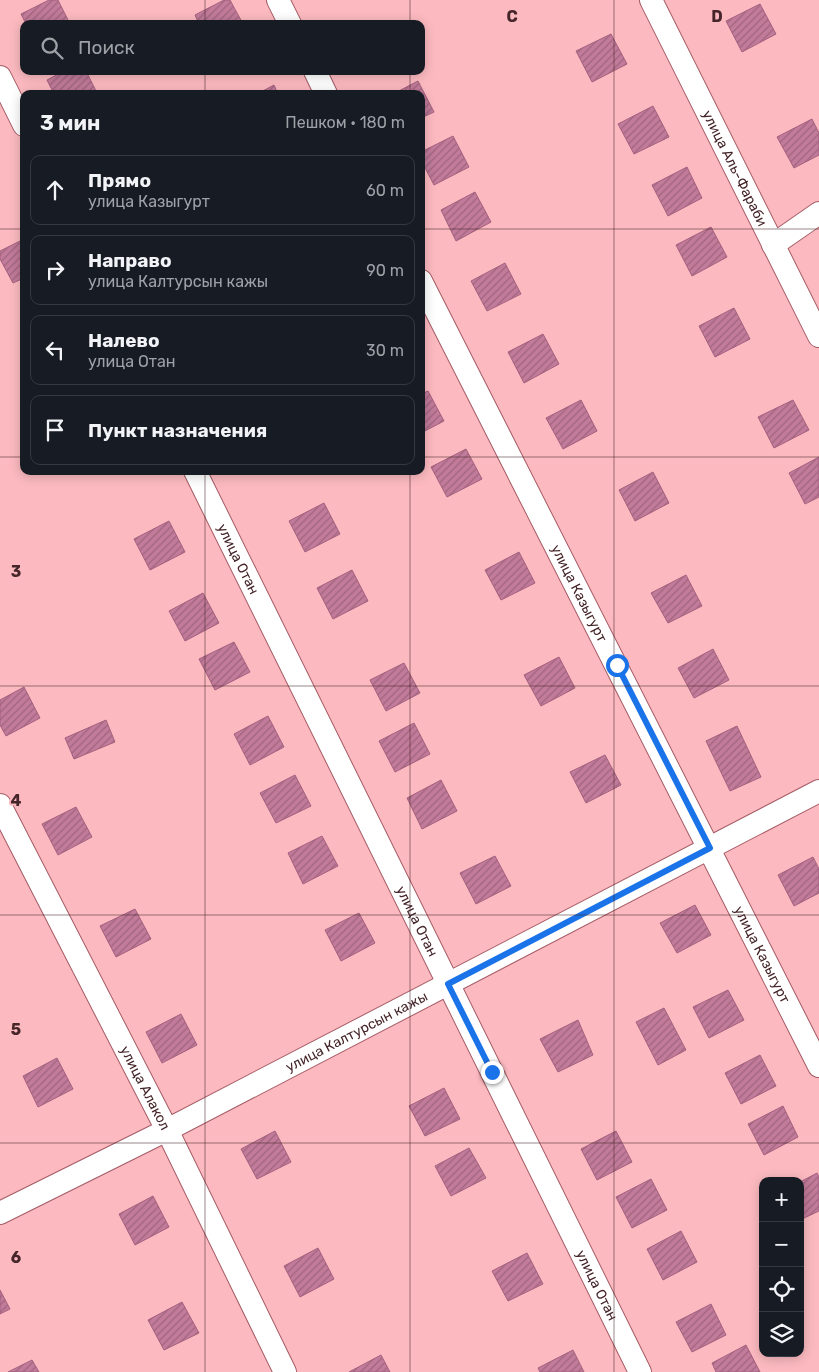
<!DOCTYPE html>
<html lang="ru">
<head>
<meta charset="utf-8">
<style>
	:root { --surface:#171b24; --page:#242831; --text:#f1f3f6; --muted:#9ea1a6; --line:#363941 }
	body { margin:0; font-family:Rubik,sans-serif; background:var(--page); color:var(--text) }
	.controls { position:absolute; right:15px; bottom:15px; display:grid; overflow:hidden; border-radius:10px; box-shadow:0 2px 12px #0003 }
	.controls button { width:45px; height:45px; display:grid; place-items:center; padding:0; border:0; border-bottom:1px solid var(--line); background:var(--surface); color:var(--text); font:25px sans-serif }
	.stop { position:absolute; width:15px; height:15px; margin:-11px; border:4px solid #1a73e8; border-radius:50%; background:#fff }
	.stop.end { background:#1a73e8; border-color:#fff; box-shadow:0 1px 5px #0008 }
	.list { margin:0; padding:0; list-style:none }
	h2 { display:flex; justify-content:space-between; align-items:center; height:65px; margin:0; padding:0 20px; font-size:21px }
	h2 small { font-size:16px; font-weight:400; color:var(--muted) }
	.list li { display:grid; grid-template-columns:32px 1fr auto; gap:15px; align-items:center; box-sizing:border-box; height:70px; margin:0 10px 10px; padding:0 10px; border:1px solid var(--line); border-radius:10px }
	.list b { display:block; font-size:19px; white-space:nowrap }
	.list p { margin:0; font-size:16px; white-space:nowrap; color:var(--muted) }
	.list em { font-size:16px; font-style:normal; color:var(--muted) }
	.icon { flex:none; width:28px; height:28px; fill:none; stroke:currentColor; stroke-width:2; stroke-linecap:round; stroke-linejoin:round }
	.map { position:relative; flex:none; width:819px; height:1372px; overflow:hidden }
	.search { position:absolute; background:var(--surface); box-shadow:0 2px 12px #0003; left:20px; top:20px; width:405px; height:55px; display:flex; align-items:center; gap:12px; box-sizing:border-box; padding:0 18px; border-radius:10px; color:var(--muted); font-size:19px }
	.panel { position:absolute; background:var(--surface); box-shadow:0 2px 12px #0003; left:20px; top:90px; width:405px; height:385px; border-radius:10px }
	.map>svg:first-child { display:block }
</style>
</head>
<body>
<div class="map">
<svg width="819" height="1372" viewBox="0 0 819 1372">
	<defs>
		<pattern id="building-hatch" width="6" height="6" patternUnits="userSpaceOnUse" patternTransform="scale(1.25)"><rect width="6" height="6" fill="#c27b9a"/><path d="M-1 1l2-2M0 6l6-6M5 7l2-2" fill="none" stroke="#9f657e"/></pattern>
	</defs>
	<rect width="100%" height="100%" fill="#fcbac0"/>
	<path fill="url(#building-hatch)" stroke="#a5607f" d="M49,0H58L70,24H26L21,14Z
		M224,0H230L243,24H199L195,15Z
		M760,4L776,34L742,52L726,21Z
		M611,34L627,64L592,82L576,51Z
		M64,71H86L97,93L54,94L47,80Z
		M418,81L434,112L421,118V94H393Z
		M274,85L278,94H257Z
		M653,106L669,137L634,154L618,124Z
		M812,119L819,133V155L794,168L777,137Z
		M453,136L469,167L434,185L421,160V152Z
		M687,167L702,198L668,216L652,185Z
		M475,192L491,222L456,241L441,210Z
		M711,227L727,257L692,276L676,245Z
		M24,239V278L13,283L0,259V251Z
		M505,263L521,294L487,311L471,281Z
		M734,308L750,339L715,357L699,326Z
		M543,334L559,364L524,383L508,352Z
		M428,391L444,421L421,433V394Z
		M581,400L597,431L563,449L546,418Z
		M793,400L809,430L774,448L758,417Z
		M466,449L482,479L447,497L431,467Z
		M819,457V497L805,504L789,473Z
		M653,472L669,503L635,521L619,490Z
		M324,503L340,534L305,552L289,521Z
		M169,521L185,552L150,570L134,539Z
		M519,552L535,583L501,600L485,570Z
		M352,570L368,601L333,619L317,588Z
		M686,575L702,606L668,623L651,593Z
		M203,593L219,623L185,641L169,611Z
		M234,642L250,672L215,690L199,659Z
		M713,649L729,680L694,698L678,668Z
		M559,657L575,688L541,706L524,675Z
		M404,663L420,693L386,711L370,680Z
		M24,687L40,718L6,736L0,725V700Z
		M268,716L284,747L250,765L234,734Z
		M106,720L115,742L74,759L65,738Z
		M414,723L430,754L395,772L379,741Z
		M737,726L761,777L730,791L706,741Z
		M605,755L621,785L586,803L570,772Z
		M295,775L311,806L276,823L260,793Z
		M441,780L457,811L422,829L407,798Z
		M76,807L92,837L58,855L42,824Z
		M322,836L338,866L303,884L288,853Z
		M495,856L511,886L476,904L460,873Z
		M813,857L819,869V893L794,906L778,875Z
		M695,905L711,935L677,953L660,923Z
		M135,909L151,939L116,957L100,926Z
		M359,913L375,943L341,961L325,930Z
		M728,990L744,1020L709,1038L693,1007Z
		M664,1008L686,1050L658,1065L636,1022Z
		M181,1014L197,1045L162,1063L146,1032Z
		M578,1020L593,1055L558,1072L540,1039Z
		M760,1055L776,1086L741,1104L725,1073Z
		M57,1058L73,1089L38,1107L23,1076Z
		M444,1088L460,1119L425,1136L409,1106Z
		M783,1106L798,1137L764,1155L748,1124Z
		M275,1131L291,1162L257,1179L241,1149Z
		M616,1131L632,1162L597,1180L581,1149Z
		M469,1148L486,1178L451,1196L435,1166Z
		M817,1173L819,1177V1211L800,1220V1182Z
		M651,1179L667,1210L632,1228L616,1197Z
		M153,1196L169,1227L135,1245L119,1214Z
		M681,1231L697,1262L663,1280L647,1249Z
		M318,1248L334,1279L300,1297L284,1266Z
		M527,1253L543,1284L508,1301L492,1271Z
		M0,1290L10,1309L0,1314Z
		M182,1302L199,1333L164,1350L148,1320Z
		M711,1304L726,1335L692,1352L676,1322Z
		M746,1345L760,1372H716L712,1363Z
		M573,1350L584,1372H540L538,1368Z
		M381,1355L390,1372H349Z
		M32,1360L39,1372H8Z"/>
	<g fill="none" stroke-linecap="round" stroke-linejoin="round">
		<g stroke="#a55b65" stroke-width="24">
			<g id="minor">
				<path d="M278,0L290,24"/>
				<path id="s1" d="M651,0L819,336"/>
				<path d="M315,71L326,94"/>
				<path d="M0,77L24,125"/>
				<path d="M773,245L819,213"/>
				<path id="s2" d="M421,281L819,1066"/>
				<path id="s3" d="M195,471L640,1372"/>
				<path id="s4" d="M0,805L167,1130L285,1372"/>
				<path id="s5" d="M0,1213L167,1130L819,791"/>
			</g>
		</g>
		<use href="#minor" stroke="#fff" stroke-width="22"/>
	</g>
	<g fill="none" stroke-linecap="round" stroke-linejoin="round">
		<path stroke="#1a73e8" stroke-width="6" d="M492,1072L448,984L710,848L617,665"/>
	</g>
	<path fill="none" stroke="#452529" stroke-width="1" stroke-opacity="0.55" d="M205,0V24M410,0V24M614,0V1372M205,71V94M410,71V94M0,229H24M421,229H819M0,457H24M421,457H819M205,471V1372M410,471V1372M0,686H819M0,915H819M0,1143H819"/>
	<g text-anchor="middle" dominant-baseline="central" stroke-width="4" stroke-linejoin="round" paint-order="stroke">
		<g font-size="14" fill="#452529" stroke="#fcbac0">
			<text stroke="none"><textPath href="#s1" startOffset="188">улица Аль-Фараби</textPath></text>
			<text stroke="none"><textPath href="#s3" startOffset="98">улица Отан</textPath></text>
			<text stroke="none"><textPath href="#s2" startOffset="350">улица Казыгурт</textPath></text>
			<text stroke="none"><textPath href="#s3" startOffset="502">улица Отан</textPath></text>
			<text stroke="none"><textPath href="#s2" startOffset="755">улица Казыгурт</textPath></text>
			<text stroke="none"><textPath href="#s5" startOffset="400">улица Калтурсын кажы</textPath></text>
			<text stroke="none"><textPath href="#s4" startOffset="318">улица Алакол</textPath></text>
			<text stroke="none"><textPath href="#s3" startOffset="908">улица Отан</textPath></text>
		</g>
	</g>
	<g font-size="16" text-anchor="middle" font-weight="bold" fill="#452529" stroke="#fcbac0" stroke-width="4" stroke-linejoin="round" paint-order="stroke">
		<text x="512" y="22">C</text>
		<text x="717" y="22">D</text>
		<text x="16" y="577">3</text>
		<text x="16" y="806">4</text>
		<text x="16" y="1035">5</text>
		<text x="16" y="1263">6</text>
	</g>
</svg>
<div class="controls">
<button>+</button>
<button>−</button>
<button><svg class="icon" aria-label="locate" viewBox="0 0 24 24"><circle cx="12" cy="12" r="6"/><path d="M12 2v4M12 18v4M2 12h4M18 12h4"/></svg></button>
<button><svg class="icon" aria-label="layers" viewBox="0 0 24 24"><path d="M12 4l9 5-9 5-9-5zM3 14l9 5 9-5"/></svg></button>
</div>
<div class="stop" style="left:617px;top:665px"></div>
<div class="stop end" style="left:492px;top:1072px"></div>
<div class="search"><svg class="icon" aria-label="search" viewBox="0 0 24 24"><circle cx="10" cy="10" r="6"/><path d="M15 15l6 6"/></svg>Поиск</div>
<section class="panel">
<h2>3 мин<small>Пешком · 180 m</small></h2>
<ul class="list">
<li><svg class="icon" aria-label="ahead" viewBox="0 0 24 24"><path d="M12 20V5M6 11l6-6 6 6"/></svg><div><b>Прямо</b><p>улица Казыгурт</p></div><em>60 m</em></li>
<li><svg class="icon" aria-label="right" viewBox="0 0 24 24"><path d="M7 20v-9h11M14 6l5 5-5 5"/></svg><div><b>Направо</b><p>улица Калтурсын кажы</p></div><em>90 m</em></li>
<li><svg class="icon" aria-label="left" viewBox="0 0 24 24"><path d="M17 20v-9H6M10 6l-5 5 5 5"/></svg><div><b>Налево</b><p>улица Отан</p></div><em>30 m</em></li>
<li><svg class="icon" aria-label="arrive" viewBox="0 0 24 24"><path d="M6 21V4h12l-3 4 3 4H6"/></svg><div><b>Пункт назначения</b></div></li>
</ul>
</section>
</div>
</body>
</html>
